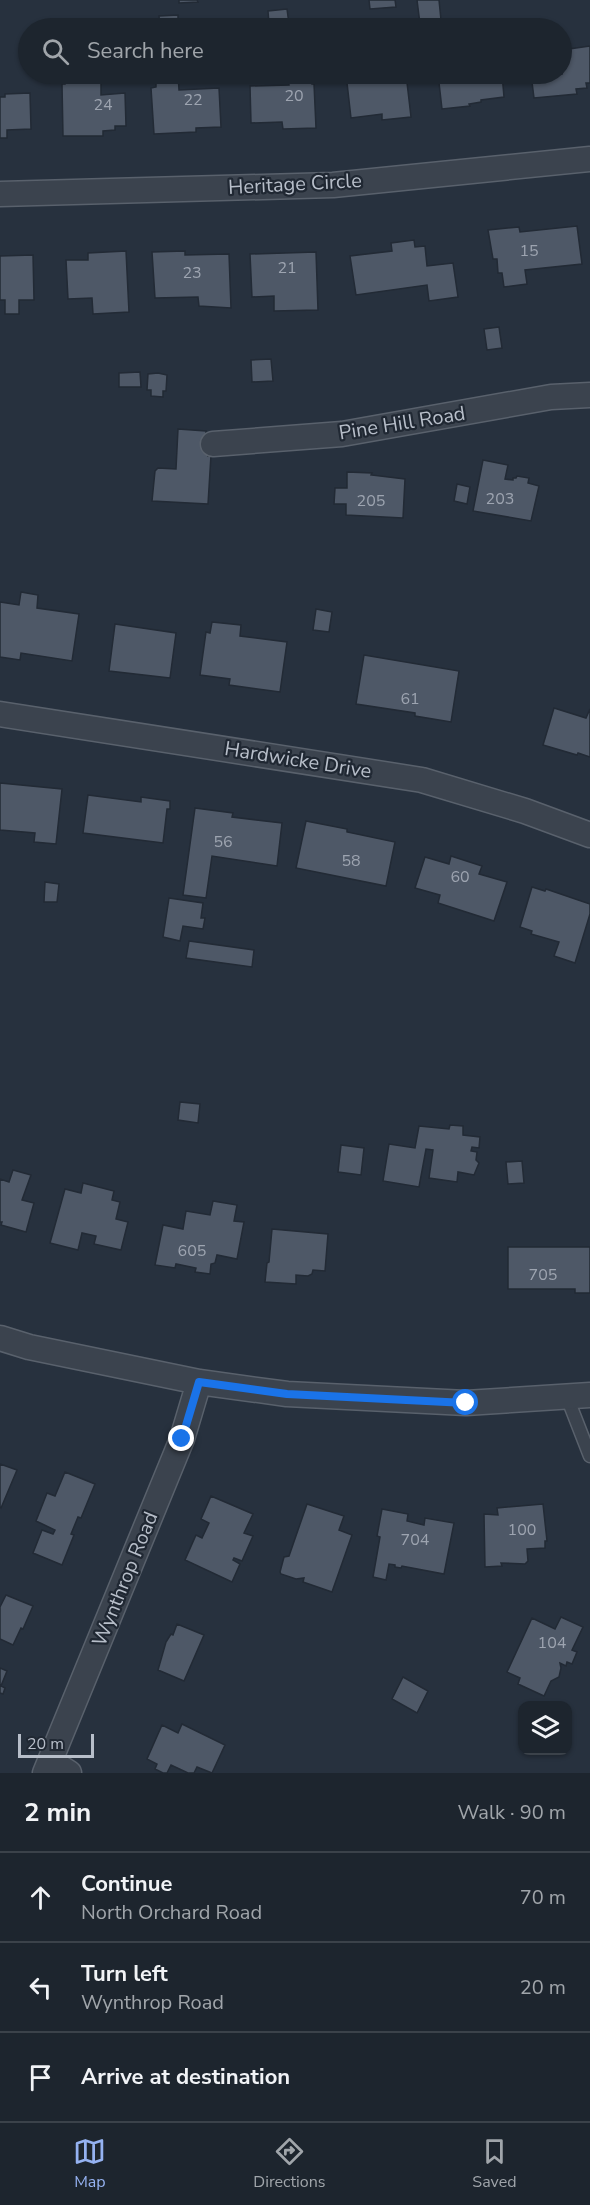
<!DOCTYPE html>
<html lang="en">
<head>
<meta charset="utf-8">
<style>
	:root { --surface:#1d252e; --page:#252d36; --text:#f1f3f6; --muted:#a0a5aa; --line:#3b424a; --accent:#95b2f1 }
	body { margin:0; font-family:"Nunito Sans",sans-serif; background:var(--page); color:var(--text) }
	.controls { position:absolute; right:18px; bottom:18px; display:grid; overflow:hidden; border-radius:12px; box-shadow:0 2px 4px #0004 }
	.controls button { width:54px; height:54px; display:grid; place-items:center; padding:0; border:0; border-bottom:2px solid var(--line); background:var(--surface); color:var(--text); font:30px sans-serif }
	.scale { position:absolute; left:18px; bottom:15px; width:76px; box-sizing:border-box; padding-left:6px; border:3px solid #b7bec9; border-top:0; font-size:16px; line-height:21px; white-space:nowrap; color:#b7bec9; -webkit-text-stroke:4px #202833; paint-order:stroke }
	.stop { position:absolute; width:18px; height:18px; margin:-14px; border:4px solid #1a73e8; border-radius:50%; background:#fff }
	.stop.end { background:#1a73e8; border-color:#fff; box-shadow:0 2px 6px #0008 }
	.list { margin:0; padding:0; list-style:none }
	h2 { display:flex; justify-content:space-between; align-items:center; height:78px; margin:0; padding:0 24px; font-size:26px }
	h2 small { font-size:20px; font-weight:400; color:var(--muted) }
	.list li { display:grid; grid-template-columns:39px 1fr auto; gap:18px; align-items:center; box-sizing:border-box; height:90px; padding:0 24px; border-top:2px solid var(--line) }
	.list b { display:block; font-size:22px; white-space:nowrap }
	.list p { margin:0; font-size:20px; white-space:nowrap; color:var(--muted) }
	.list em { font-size:20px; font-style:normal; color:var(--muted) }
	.icon { flex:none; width:33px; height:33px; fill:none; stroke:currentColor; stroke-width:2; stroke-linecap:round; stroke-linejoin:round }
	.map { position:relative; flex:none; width:590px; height:1773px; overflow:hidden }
	.search { position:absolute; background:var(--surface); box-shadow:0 2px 4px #0004; left:18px; right:18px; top:18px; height:66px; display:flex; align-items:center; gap:15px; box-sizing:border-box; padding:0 21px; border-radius:33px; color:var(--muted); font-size:22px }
	.sheet { height:348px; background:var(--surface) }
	nav { display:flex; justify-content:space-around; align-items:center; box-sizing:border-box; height:84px; border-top:2px solid var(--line); background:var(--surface); font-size:16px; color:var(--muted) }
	nav a { display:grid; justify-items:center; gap:3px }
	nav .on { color:var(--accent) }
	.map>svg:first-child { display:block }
</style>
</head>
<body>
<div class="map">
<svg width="590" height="1773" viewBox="0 0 590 1773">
	<rect width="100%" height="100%" fill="#27313e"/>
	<path fill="#4e5867" stroke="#222a35" stroke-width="1.5" d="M179,0H197L198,2L179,3Z
		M369,0H395L396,7L370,9Z
		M417,0H439L441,20L420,24Z
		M287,9L289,24L269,25L268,11Z
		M178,15V28H160L159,16Z
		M590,46V83H586L587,88L576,89L577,94L534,98L531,74H562V50Z
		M65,74H101V95L125,93L126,126H115V130L103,131V136H63L62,84H65Z
		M156,74H178L179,90L219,88L221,127L196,128V132L154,134L151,88L156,87Z
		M288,74H312V84H314L316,128L283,129L282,122L251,123L250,86L289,85Z
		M346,74H406L411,117L382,120V114L351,118Z
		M438,74H502L504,97L481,100V102L469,104L470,106L442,109Z
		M30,93L31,129L7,130V138H0V97H5V94Z
		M577,226L582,264L525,270L527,284L504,287L502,273H498L497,259H493L488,230L519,227L520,232Z
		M414,240L415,247L425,246L427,266L453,263L458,297L429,301L427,285L356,295L350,256L392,251L391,243Z
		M126,251L129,312L93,314L92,298L68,299L66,260H88V253Z
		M185,251V255L229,254L231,308L199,306L198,297L155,298L152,252Z
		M316,252L318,310L274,311V296L252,297L250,254Z
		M33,255L34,300H19V314H5V300H0V256Z
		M499,327L502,348L487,350L484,329Z
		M271,359L273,381L252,382L251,360Z
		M140,372L141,387H119V373Z
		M158,373L167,375L166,391H163V397L151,396V390H147L148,374Z
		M178,429L206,431V434H209L208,456L211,455L208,504L152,501L155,471L158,468L176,469Z
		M483,460L508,465L505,479L513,480V478H516L517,476L529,478L528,483L539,486L531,521L473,511Z
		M347,472L372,473L371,475L405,479L403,518L346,515V504H334L335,488H347Z
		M457,484L470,487L467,504L454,501Z
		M21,592L38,595L37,608L79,614L72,661L21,653L20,660L0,657V602L19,605Z
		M316,609L332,612L329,632L313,630Z
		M212,622L241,625L240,636L287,642L280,692L229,685L230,679L200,675L206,632L210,633Z
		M115,624L176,633L170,678L109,671Z
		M364,655L459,671L451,722L415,716V713L356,704Z
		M554,708L586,718L590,709V757L578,753L577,755L543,745Z
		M0,783L62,789L56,844L34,842L35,833L0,830Z
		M88,795L141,802V797L170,801V809H167L163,843L83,833Z
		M195,808L233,813L232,817L282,823L277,866L212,856L206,898L183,895Z
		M306,821L347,829V832L395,842L386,886L296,868Z
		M451,856L482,866L479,874L507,882L494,921L438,903L440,895L415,888L425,857L449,864Z
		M45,882L59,884L57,902H44Z
		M532,887L545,891L546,889L590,904V914L575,963L554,956L559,942L531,934L532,931L520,927Z
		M169,898L203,903L201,918H205L203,929L183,926L180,941L163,937Z
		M189,941L254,950L252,967L186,958Z
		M180,1102L200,1104L198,1123L178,1120Z
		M450,1125L463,1126V1135L480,1137L479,1148L472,1147L471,1151L477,1152L476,1160L479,1163L474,1175L458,1172L457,1182L429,1178L433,1150L426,1149L419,1187L383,1181L389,1144L415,1148L419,1126L449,1129Z
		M341,1145L364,1148L361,1175L338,1172Z
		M522,1161L524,1183L508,1184L506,1162Z
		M13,1170L31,1175L22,1200L34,1203L26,1232L1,1225L2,1222H0V1179L9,1182Z
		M83,1183L114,1191L112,1200L120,1202L116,1219L128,1222L121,1250L94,1244L96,1236L82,1233L78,1250L50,1243L65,1189L81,1193Z
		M213,1201L237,1205L234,1221L244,1222L237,1259L217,1255L215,1263L211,1264L210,1274L195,1272L196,1268L176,1264L175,1268L155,1265L163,1225L183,1229L186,1211L210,1215Z
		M272,1229L328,1234L325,1271L313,1270L312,1274L308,1276L296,1275V1284L265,1282L267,1263L269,1262Z
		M508,1247H590V1293H575V1289H508Z
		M0,1464L17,1470L1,1508L0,1507Z
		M65,1472L95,1484L81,1518L78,1517L71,1534L74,1535L62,1565L33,1553L42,1530L53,1534L55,1530L36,1521L47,1493L55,1496Z
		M211,1496L253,1514L244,1533L253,1536L242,1561L234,1558L233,1560L240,1564L232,1582L185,1560L196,1535L202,1538L209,1523L201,1519Z
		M307,1504L344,1516L339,1530L352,1535L332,1592L303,1582L304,1578L296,1579L281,1574L280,1572L284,1557L289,1556Z
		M543,1504L547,1541H545V1548L527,1549L528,1561L525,1564L501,1563L502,1566L485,1567L484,1514L498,1515L497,1508Z
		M382,1509L408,1514L407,1521L424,1525L425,1518L454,1523L444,1574L402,1566L401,1568L395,1567V1565L389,1564L386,1580L373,1577L380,1537L377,1536Z
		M6,1595L33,1606L23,1629L21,1628L13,1645L0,1639V1607Z
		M561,1617L583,1627L572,1650L577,1652L572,1664L567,1662L566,1666L560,1663L561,1668L559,1677L551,1681L544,1696L518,1684L520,1678L507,1672L532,1618L555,1629Z
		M177,1624L204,1635L184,1681L158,1670L166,1642L171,1634L173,1635Z
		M0,1668L7,1671L1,1686L5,1688L3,1694L0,1693Z
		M403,1677L428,1691L417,1713L392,1699Z
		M182,1724L225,1745L212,1773L197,1767L194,1773H188L171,1765L167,1773H163L155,1769L157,1764L147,1759L162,1725L178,1733Z"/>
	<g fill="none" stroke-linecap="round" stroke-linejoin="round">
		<g stroke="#59616c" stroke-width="15">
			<path id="lane" d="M567,1397L590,1456"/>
		</g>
		<g stroke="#59616c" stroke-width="27">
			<path id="street" d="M0,194L333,185L590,159
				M213,444L342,434L551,397L590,395
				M0,714L422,780L525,811L590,835
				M0,1338L29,1347L199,1382L287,1394L466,1403L590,1395
				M50,1761L69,1773
				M45,1773L182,1439L199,1382"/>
		</g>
		<use href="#lane" stroke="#3b434e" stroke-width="12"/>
		<use href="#street" stroke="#3b434e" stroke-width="24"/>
	</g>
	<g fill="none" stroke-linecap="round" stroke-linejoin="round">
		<path stroke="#1a73e8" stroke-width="8" d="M182,1439L199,1382L287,1394L466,1403"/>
	</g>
	<g text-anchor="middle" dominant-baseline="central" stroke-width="4.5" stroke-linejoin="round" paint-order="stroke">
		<g font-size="16" fill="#9da4b0">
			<text x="294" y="96">20</text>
			<text x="193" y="100">22</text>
			<text x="103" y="105">24</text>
			<text x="529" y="251">15</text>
			<text x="287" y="268">21</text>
			<text x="192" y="273">23</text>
			<text x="500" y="499">203</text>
			<text x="371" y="501">205</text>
			<text x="410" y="699">61</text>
			<text x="223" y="842">56</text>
			<text x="351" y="861">58</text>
			<text x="460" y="877">60</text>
			<text x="192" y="1251">605</text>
			<text x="543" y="1275">705</text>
			<text x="522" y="1530">100</text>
			<text x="415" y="1540">704</text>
			<text x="552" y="1643">104</text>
		</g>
		<g font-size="20" fill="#b7bec9" stroke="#202833">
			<text transform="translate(295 184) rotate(-3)">Heritage Circle</text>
			<text transform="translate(402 423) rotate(-9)">Pine Hill Road</text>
			<text transform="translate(298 760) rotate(9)">Hardwicke Drive</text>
			<text transform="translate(125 1579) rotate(-68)">Wynthrop Road</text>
		</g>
	</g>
</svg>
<div class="controls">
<button><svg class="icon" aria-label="layers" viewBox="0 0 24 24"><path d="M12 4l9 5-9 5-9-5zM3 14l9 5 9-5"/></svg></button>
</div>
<div class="scale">20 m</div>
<div class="stop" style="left:466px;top:1403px"></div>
<div class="stop end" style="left:182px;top:1439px"></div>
<div class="search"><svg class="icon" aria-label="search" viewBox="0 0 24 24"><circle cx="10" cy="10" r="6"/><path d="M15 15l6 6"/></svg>Search here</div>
</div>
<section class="sheet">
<h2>2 min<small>Walk · 90 m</small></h2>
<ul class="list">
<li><svg class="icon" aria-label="ahead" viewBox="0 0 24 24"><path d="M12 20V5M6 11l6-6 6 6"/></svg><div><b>Continue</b><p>North Orchard Road</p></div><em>70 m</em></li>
<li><svg class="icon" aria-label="left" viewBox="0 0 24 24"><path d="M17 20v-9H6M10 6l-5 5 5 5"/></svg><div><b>Turn left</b><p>Wynthrop Road</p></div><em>20 m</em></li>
<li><svg class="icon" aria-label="arrive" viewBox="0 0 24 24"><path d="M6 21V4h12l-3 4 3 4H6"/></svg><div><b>Arrive at destination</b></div></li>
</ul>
</section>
<nav>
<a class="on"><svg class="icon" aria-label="map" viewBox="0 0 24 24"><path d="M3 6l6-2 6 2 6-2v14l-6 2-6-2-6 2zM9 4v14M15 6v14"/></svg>Map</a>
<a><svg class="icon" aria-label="directions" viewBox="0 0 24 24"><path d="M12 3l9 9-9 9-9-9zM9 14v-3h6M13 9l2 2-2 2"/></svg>Directions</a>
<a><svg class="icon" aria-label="saved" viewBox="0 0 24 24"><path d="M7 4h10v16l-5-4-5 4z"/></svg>Saved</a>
</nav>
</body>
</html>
